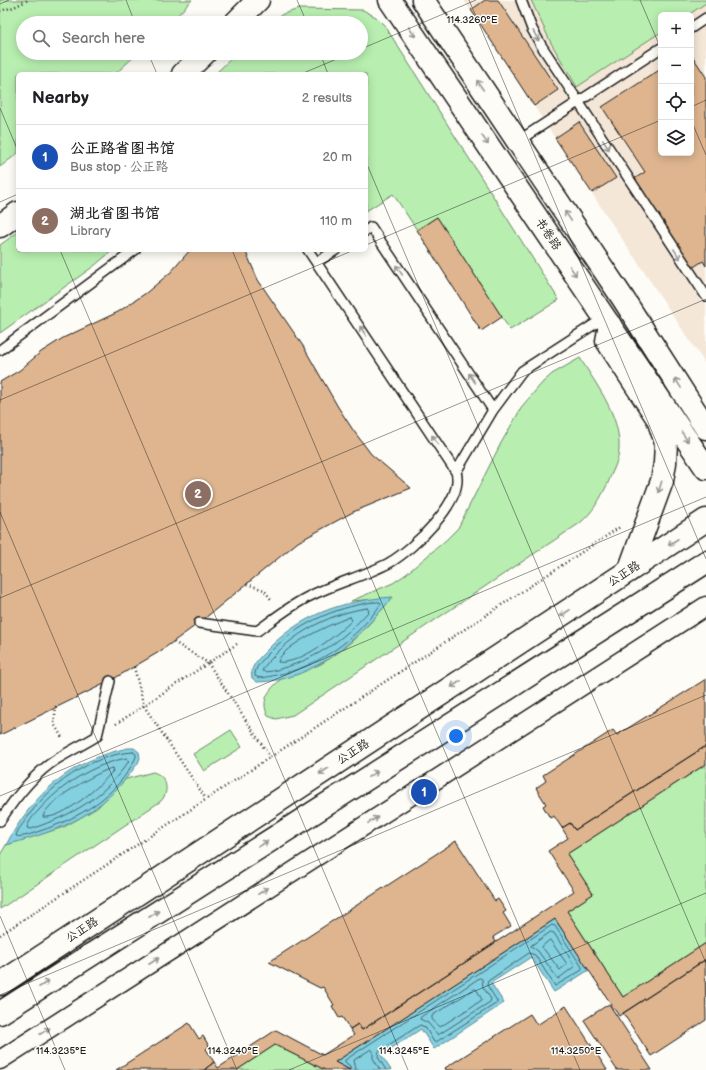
<!DOCTYPE html>
<html lang="en">
<head>
<meta charset="utf-8">
<style>
	:root { --surface:#fff; --page:#f2f2f2; --text:#202124; --muted:#757577; --line:#e0e0e0; --accent:#1a73e8 }
	body { margin:0; font-family:"Balsamiq Sans","LXGW WenKai TC",sans-serif; background:var(--page); color:var(--text) }
	.controls { position:absolute; right:12px; top:12px; display:grid; overflow:hidden; border-radius:6px; box-shadow:0 2px 10px #0003 }
	.controls button { width:36px; height:36px; display:grid; place-items:center; padding:0; border:0; border-bottom:1px solid var(--line); background:var(--surface); color:var(--text); font:20px sans-serif }
	.you { position:absolute; left:456px; top:736px; width:14px; height:14px; margin:-10px; border:3px solid #fff; border-radius:50%; background:#1a73e8; box-shadow:0 0 0 6px #1a73e833 }
	.badge { display:grid; place-items:center; width:26px; height:26px; border-radius:50%; background:var(--accent); color:#fff; font-size:13px; font-weight:700 }
	.pin { position:absolute; translate:-50% -50%; border:2px solid #fff; box-shadow:0 1px 4px #0006 }
	.list { margin:0; padding:0; list-style:none }
	h2 { display:flex; justify-content:space-between; align-items:center; height:52px; margin:0; padding:0 16px; font-size:17px }
	h2 small { font-size:13px; font-weight:400; color:var(--muted) }
	.list li { display:grid; grid-template-columns:26px 1fr auto; gap:12px; align-items:center; box-sizing:border-box; height:64px; padding:0 16px; border-top:1px solid var(--line) }
	.list b { display:block; font-size:15px; white-space:nowrap }
	.list p { margin:0; font-size:13px; white-space:nowrap; color:var(--muted) }
	.list em { font-size:13px; font-style:normal; color:var(--muted) }
	.icon { flex:none; width:22px; height:22px; fill:none; stroke:currentColor; stroke-width:2; stroke-linecap:round; stroke-linejoin:round }
	.map { position:relative; flex:none; width:706px; height:1070px; overflow:hidden }
	.search { position:absolute; background:var(--surface); box-shadow:0 2px 10px #0003; left:16px; top:16px; width:352px; height:44px; display:flex; align-items:center; gap:10px; box-sizing:border-box; padding:0 14px; border-radius:22px; color:var(--muted); font-size:15px }
	.panel { position:absolute; background:var(--surface); box-shadow:0 2px 10px #0003; left:16px; top:72px; width:352px; height:180px; border-radius:6px }
	.map>svg:first-child { display:block }
</style>
</head>
<body>
<div class="map">
<svg width="706" height="1070" viewBox="0 0 706 1070">
	<rect width="100%" height="100%" fill="#fdfcf7"/>
	<filter id="ink" filterUnits="userSpaceOnUse"><feTurbulence type="fractalNoise" baseFrequency=".025" numOctaves="2"/><feDisplacementMap in="SourceGraphic" scale="8" xChannelSelector="R" yChannelSelector="G"/><feConvolveMatrix kernelMatrix="1 2 1 2 8 2 1 2 1" color-interpolation-filters="sRGB"/></filter>
	<g filter="url(#ink)">
		<path fill="#f4e7d8" fill-rule="evenodd" d="M464,0H706V365L555,138ZM661,15H691V153H661Z"/>
		<path fill="#b8eeb0" stroke="#6a8566" d="M0,0H192L170,23H23V53H138L115,74H18V153L0,167Z
			M531,0H706V3L688,15H661V32L577,87L551,43Z
			M299,9L363,10L376,17L385,26L559,300L510,330L437,217L417,230L393,194L366,211V74H215L237,53H361V23H268L283,14Z
			M18,232V250H113L94,266L0,333V245Z
			M580,358C597,386 625,421 618,457C616,466 611,474 608,483C600,499 594,511 580,523L293,715L276,719L268,716C260,700 269,690 281,679C287,674 311,669 321,664C350,648 371,622 392,598L351,601L393,583L405,575L446,540L458,528L501,443L523,405L543,382L552,374Z
			M231,730L242,747L204,771L193,754Z
			M706,764V943L623,997L567,911L593,894L567,854Z
			M153,772C167,776 170,791 161,801L0,909V855L6,845L64,827L97,808L126,779Z
			M275,1045L325,1070H237Z"/>
		<path fill="#83d0e1" stroke="#5a8892" d="M393,597C357,639 316,681 257,682L252,678C249,668 258,659 265,652C300,615 342,600 393,597Z
			M128,748H134L139,752L140,758L138,763C100,816 67,828 6,845C33,794 71,760 128,748Z
			M555,919L589,970L554,992L531,957L491,983L504,1003L434,1049L421,1029L381,1055L391,1070H350L335,1062Z"/>
		<g fill="none" stroke-linecap="round" stroke-linejoin="round">
			<path stroke="#45646b" stroke-width="1" d="M373,602H380L381,604C356,639 319,667 276,675C270,676 261,680 255,676C254,668 262,661 267,655C296,625 332,608 373,602Z
				M367,608L369,611C344,639 318,658 283,668C277,670 268,673 262,671C264,666 269,661 273,657C297,631 332,613 367,608Z
				M350,617L352,620C339,634 298,666 278,662C281,646 335,622 350,617Z
				M133,752L136,754V757C118,796 79,818 40,831C33,833 23,838 16,836C17,831 21,826 25,821C47,787 91,754 133,752Z
				M127,758L129,761C102,799 74,814 31,829L27,828C28,822 34,815 38,811C61,785 93,764 127,758Z
				M112,768L113,771C101,785 63,820 43,817C45,802 97,772 112,768Z
				M551,932L554,933L575,966L558,979L538,951L531,946Z
				M550,940L567,964L560,970L542,947Z
				M480,978L482,979L483,987L491,999L490,1002L438,1035L428,1023L420,1019L421,1017Z
				M475,989L477,990L482,1000L440,1027L438,1026L432,1019V1016Z
				M351,1070L350,1066L345,1062V1060L552,925L555,926L582,967V970L555,986L535,955L529,953L488,981L487,985L497,1001V1003L436,1042H434L425,1027L420,1025L379,1051L378,1057L386,1070
				M356,1070L354,1060L371,1049L373,1051V1058L380,1070"/>
		</g>
		<path fill="#deb58f" stroke="#1c1c1c" d="M485,0H498L558,90L534,106L471,10Z
			M691,54L706,77V266L703,261L692,268L634,179L645,172L602,107L661,69V153H691Z
			M579,122L616,178L592,193L555,138Z
			M437,217L502,317L481,331L417,230Z
			M190,250H245L258,280L303,346L338,407L353,430L371,454L411,488L353,512L298,542L199,623L159,652L110,681L0,735V382L20,370L41,352L63,338L118,312L146,293L171,272Z
			M706,679V746L575,830L570,823L562,828L554,816L550,818L543,806L546,804L536,788L546,781L543,775L613,730L617,735Z
			M706,746V764L567,854L593,894L567,911L623,997L706,943V959L619,1016L555,919L335,1062L350,1070H325L275,1045L237,1070H204L214,1062L218,1068L276,1030L323,1055L354,1035L350,1029L358,1024L362,1030L574,891L548,851L568,838L562,828L570,823L575,830Z
			M456,841L495,901L498,899L506,911L503,913L511,926L493,937L496,942L362,1030L358,1024L350,1029L342,1017L339,1018L332,1006L334,1005L323,987L320,988L269,962Z
			M705,960L706,1020L651,1056L623,1013Z
			M609,1004L652,1070H617L584,1020Z
			M566,1006L607,1070H446L445,1068L530,1014L537,1025Z
			M189,1023L199,1039L203,1036L209,1046L206,1049L214,1062L204,1070H116Z"/>
		<g fill="none" stroke-linecap="round" stroke-linejoin="round">
			<g stroke="#1c1c1c" stroke-width="12">
				<path id="service" d="M521,0L532,29L541,45L706,296
					M691,28L706,18
					M518,141L661,48
					M366,231L371,227L493,410
					M317,262L336,250
					M0,350L135,250
					M456,472L493,410L522,371L604,318
					M199,623L257,631C274,619 291,605 310,596C336,583 364,576 389,563C413,549 465,501 456,472L308,250
					M0,821C15,798 33,774 57,759C70,751 84,744 97,736L110,681"/>
			</g>
			<g stroke="#1c1c1c" stroke-width="21">
				<path id="minor" d="M0,1060L706,606"/>
			</g>
			<g stroke="#1c1c1c" stroke-width="25">
				<path id="tertiary" d="M390,0L706,468
					M423,0L622,297L706,428"/>
			</g>
			<g stroke="#1c1c1c" stroke-width="25">
				<path id="secondary" d="M235,23L258,0
					M183,74L205,53
					M0,226L18,213
					M610,325L607,341L658,419L666,443L665,463L662,481L629,571
					M699,418L706,421
					M0,984L706,520
					M0,1013L706,562"/>
			</g>
			<path stroke="#1c1c1c" stroke-width="2.5" stroke-dasharray="1 3" stroke-linecap="butt" d="M0,11L14,7L28,0
				M247,584L264,590L272,601
				M174,642L208,663L270,757
				M134,667L144,706L206,799
				M56,706L54,724L63,739
				M116,724L237,644
				M0,935L620,527"/>
			<use href="#service" stroke="#fdfcf7" stroke-width="9"/>
			<use href="#minor" stroke="#fdfcf7" stroke-width="18"/>
			<use href="#tertiary" stroke="#fdfcf7" stroke-width="22"/>
			<use href="#secondary" stroke="#fdfcf7" stroke-width="22"/>
		</g>
		<defs><path id="oneway-shaft" d="M-6 0H5M1.5-3L5.5 0L1.5 3" fill="none" stroke-width="1.6" stroke-linecap="round" stroke-linejoin="round"/></defs>
		<g stroke="#989794">
			<use href="#oneway-shaft" transform="translate(412 32) rotate(56)"/>
			<use href="#oneway-shaft" transform="translate(536 36) rotate(61)"/>
			<use href="#oneway-shaft" transform="translate(480 85) rotate(-124)"/>
			<use href="#oneway-shaft" transform="translate(485 140) rotate(56)"/>
			<use href="#oneway-shaft" transform="translate(606 145) rotate(57)"/>
			<use href="#oneway-shaft" transform="translate(568 216) rotate(-124)"/>
			<use href="#oneway-shaft" transform="translate(677 254) rotate(57)"/>
			<use href="#oneway-shaft" transform="translate(399 270) rotate(-124)"/>
			<use href="#oneway-shaft" transform="translate(573 271) rotate(56)"/>
			<use href="#oneway-shaft" transform="translate(363 331) rotate(-123)"/>
			<use href="#oneway-shaft" transform="translate(472 378) rotate(-124)"/>
			<use href="#oneway-shaft" transform="translate(678 383) rotate(-122)"/>
			<use href="#oneway-shaft" transform="translate(685 437) rotate(56)"/>
			<use href="#oneway-shaft" transform="translate(435 440) rotate(-123)"/>
			<use href="#oneway-shaft" transform="translate(660 487) rotate(107)"/>
			<use href="#oneway-shaft" transform="translate(673 542) rotate(147)"/>
			<use href="#oneway-shaft" transform="translate(565 613) rotate(147)"/>
			<use href="#oneway-shaft" transform="translate(456 684) rotate(147)"/>
			<use href="#oneway-shaft" transform="translate(324 771) rotate(147)"/>
			<use href="#oneway-shaft" transform="translate(373 774) rotate(-33)"/>
			<use href="#oneway-shaft" transform="translate(373 820) rotate(-33)"/>
			<use href="#oneway-shaft" transform="translate(263 844) rotate(-33)"/>
			<use href="#oneway-shaft" transform="translate(263 891) rotate(-33)"/>
			<use href="#oneway-shaft" transform="translate(154 914) rotate(-33)"/>
			<use href="#oneway-shaft" transform="translate(154 961) rotate(-33)"/>
			<use href="#oneway-shaft" transform="translate(44 984) rotate(-33)"/>
			<use href="#oneway-shaft" transform="translate(45 1031) rotate(-33)"/>
		</g>
	</g>
	<path fill="none" stroke="#1c1c1c" stroke-width="1" stroke-opacity="0.45" d="M126,0L135,23M297,0L307,23M469,0L706,559M640,0L661,49M0,4L9,0M361,49L476,0M148,53L157,74M320,53L328,74M301,74L351,53M691,107L706,100M0,108L18,151M691,120L706,155M366,162L706,963M0,202L18,194M366,245L661,120M60,250L408,1070M232,250L580,1070M0,400L354,250M0,512L237,1070M0,598L706,299M0,796L706,497M0,916L65,1070M0,995L706,695M289,1070L706,893"/>
	<g text-anchor="middle" dominant-baseline="central" stroke-width="3" stroke-linejoin="round" paint-order="stroke">
		<g font-size="12" fill="#1c1c1c" stroke="#fdfcf7">
			<text transform="translate(548 234) rotate(56)">书卷路</text>
			<text transform="translate(624 574) rotate(-33)">公正路</text>
			<text transform="translate(353 752) rotate(-33)">公正路</text>
			<text transform="translate(82 930) rotate(-33)">公正路</text>
		</g>
	</g>
	<g font-size="10" text-anchor="middle" fill="#1c1c1c" stroke="#fdfcf7" stroke-width="3" stroke-linejoin="round" paint-order="stroke">
		<text x="472" y="23">114.3260°E</text>
		<text x="61" y="1054">114.3235°E</text>
		<text x="233" y="1054">114.3240°E</text>
		<text x="404" y="1054">114.3245°E</text>
		<text x="576" y="1054">114.3250°E</text>
	</g>
</svg>
<div class="controls">
<button>+</button>
<button>−</button>
<button><svg class="icon" aria-label="locate" viewBox="0 0 24 24"><circle cx="12" cy="12" r="6"/><path d="M12 2v4M12 18v4M2 12h4M18 12h4"/></svg></button>
<button><svg class="icon" aria-label="layers" viewBox="0 0 24 24"><path d="M12 4l9 5-9 5-9-5zM3 14l9 5 9-5"/></svg></button>
</div>
<div class="you"></div>
<div class="pin badge" style="left:424px;top:792px;background:#1a4fb4">1</div>
<div class="pin badge" style="left:198px;top:494px;background:#8d6e63">2</div>
<div class="search"><svg class="icon" aria-label="search" viewBox="0 0 24 24"><circle cx="10" cy="10" r="6"/><path d="M15 15l6 6"/></svg>Search here</div>
<section class="panel">
<h2>Nearby<small>2 results</small></h2>
<ul class="list">
<li><span class="badge" style="background:#1a4fb4">1</span><div><b>公正路省图书馆</b><p>Bus stop · 公正路</p></div><em>20 m</em></li>
<li><span class="badge" style="background:#8d6e63">2</span><div><b>湖北省图书馆</b><p>Library</p></div><em>110 m</em></li>
</ul>
</section>
</div>
</body>
</html>
